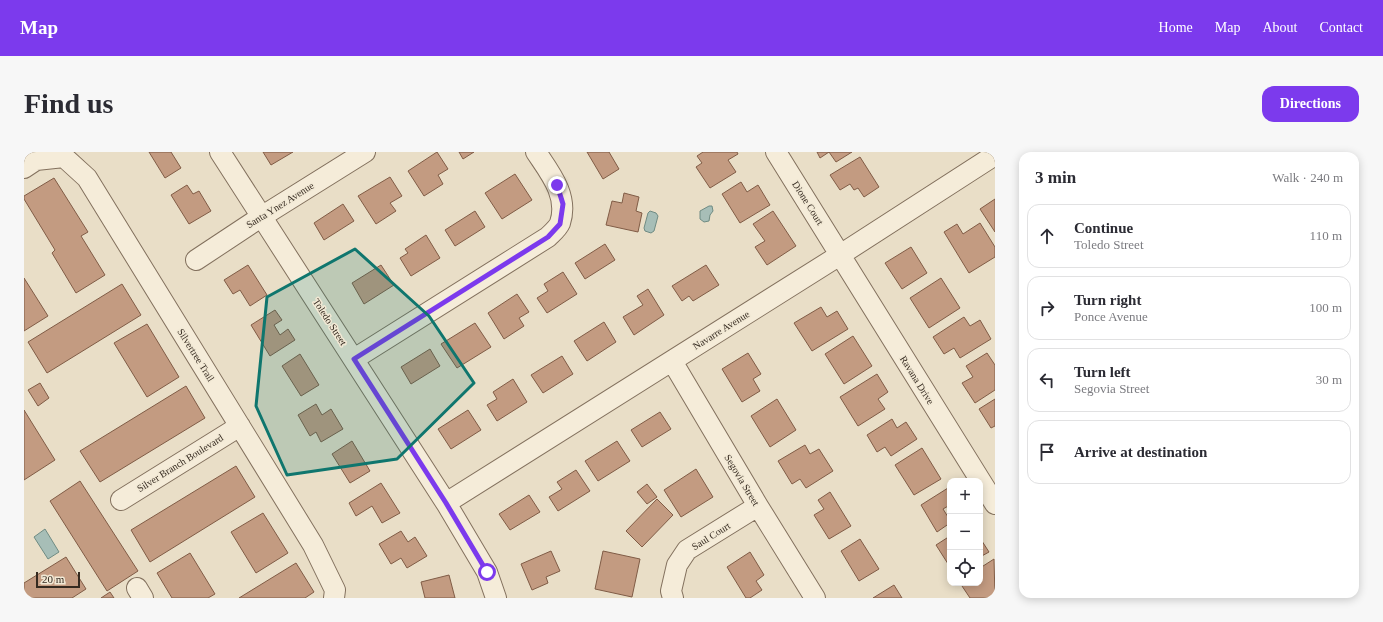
<!DOCTYPE html>
<html lang="en">
<head>
<meta charset="utf-8">
<style>
	:root { --surface:#fff; --page:#f7f7f7; --text:#2b2b33; --muted:#7c7c81; --line:#e1e1e2; --accent:#7c3aed }
	body { margin:0; font-family:"Times New Roman",serif; background:var(--page); color:var(--text) }
	.controls { position:absolute; right:12px; bottom:12px; display:grid; overflow:hidden; border-radius:8px; box-shadow:0 2px 10px #0003 }
	.controls button { width:36px; height:36px; display:grid; place-items:center; padding:0; border:0; border-bottom:1px solid var(--line); background:var(--surface); color:var(--text); font:20px sans-serif }
	.scale { position:absolute; left:12px; bottom:10px; width:44px; box-sizing:border-box; padding-left:4px; border:2px solid #352a20; border-top:0; font-size:11px; line-height:14px; white-space:nowrap; color:#352a20; -webkit-text-stroke:3px #f2e9d5; paint-order:stroke }
	.stop { position:absolute; width:12px; height:12px; margin:-9px; border:3px solid #7c3aed; border-radius:50%; background:#fff }
	.stop.end { background:#7c3aed; border-color:#fff; box-shadow:0 1px 4px #0008 }
	.list { margin:0; padding:0; list-style:none }
	h2 { display:flex; justify-content:space-between; align-items:center; height:52px; margin:0; padding:0 16px; font-size:17px }
	h2 small { font-size:13px; font-weight:400; color:var(--muted) }
	.list li { display:grid; grid-template-columns:26px 1fr auto; gap:12px; align-items:center; box-sizing:border-box; height:64px; margin:0 8px 8px; padding:0 8px; border:1px solid var(--line); border-radius:12px }
	.list b { display:block; font-size:15px; white-space:nowrap }
	.list p { margin:0; font-size:13px; white-space:nowrap; color:var(--muted) }
	.list em { font-size:13px; font-style:normal; color:var(--muted) }
	.icon { flex:none; width:22px; height:22px; fill:none; stroke:currentColor; stroke-width:2; stroke-linecap:round; stroke-linejoin:round }
	.map { position:relative; flex:none; width:971px; height:446px; overflow:hidden; border-radius:12px }
	header { display:flex; align-items:center; gap:24px; box-sizing:border-box; height:56px; padding:0 20px; background:var(--accent); color:#fff }
	header strong { font-size:19px }
	nav { display:flex; gap:22px; margin-inline-start:auto; font-size:14px }
	.intro { display:flex; align-items:center; justify-content:space-between; box-sizing:border-box; height:96px; padding:0 24px }
	h1 { margin:0; font-size:28px }
	.button { padding:10px 18px; border-radius:12px; background:var(--accent); color:#fff; font-size:14px; font-weight:700 }
	main { display:flex; gap:24px; padding:0 24px }
	aside { flex:1; background:var(--surface); border-radius:12px; box-shadow:0 2px 10px #0003 }
	.map>svg:first-child { display:block }
</style>
</head>
<body>
<header>
<strong>Map</strong>
<nav><a>Home</a><a>Map</a><a>About</a><a>Contact</a></nav>
</header>
<div class="intro"><h1>Find us</h1><a class="button">Directions</a></div>
<main>
<div class="map">
<svg width="971" height="446" viewBox="0 0 971 446">
	<rect width="100%" height="100%" fill="#e9dec7"/>
	<path fill="#a7beb7" stroke="#6f8b83" d="M685,54H688L689,59L686,63L685,69L680,70L676,67V59Z
		M626,59L632,61L634,64L630,79L627,81L621,79L620,76L624,61Z
		M21,377L35,400L24,407L10,385Z"/>
	<path fill="#c39b81" stroke="#805c46" d="M125,0H147L157,16L141,26Z
		M239,0H269L247,13Z
		M413,0L424,17L414,23L419,32L400,44L384,19Z
		M435,0H450L439,7Z
		M563,0H585L595,17L579,27Z
		M679,0H713L714,2L704,8L712,20L686,36L672,15L678,11L673,4Z
		M793,0H828L812,10L805,0L796,6Z
		M836,5L855,35L840,45L834,36L830,38L826,32L816,38L806,23Z
		M491,22L508,48L478,67L461,41Z
		M366,25L378,44L366,51L372,59L352,72L334,44Z
		M30,26L64,80L57,84L81,123L52,141L28,101L31,98L0,47V44Z
		M717,30L723,40L734,33L746,53L716,71L698,42Z
		M163,33L169,42L175,39L187,59L165,72L147,43Z
		M600,41L615,45L612,59L618,61L614,80L582,73L588,49L598,51Z
		M971,47V80L956,57Z
		M319,52L330,69L300,88L290,71Z
		M451,59L461,75L431,94L421,78Z
		M749,59L772,94L743,113L731,95L741,89L729,72Z
		M956,71L971,95V105L945,121L920,80L933,72L939,82Z
		M402,83L416,106L387,124L376,106L384,101L381,97Z
		M581,92L591,108L561,127L551,111Z
		M887,95L903,121L878,137L861,111Z
		M224,113L243,143L226,154L216,138L209,142L200,128Z
		M357,113L370,133L340,152L328,131Z
		M682,113L695,133L669,149L665,144L658,149L648,134Z
		M539,120L553,142L523,161L513,146L524,139L520,132Z
		M0,126L24,164L0,179Z
		M917,126L936,156L905,176L886,146Z
		M98,132L117,163L23,221L4,190Z
		M624,137L640,163L610,183L599,165L619,153L613,144Z
		M493,142L505,160L495,166L500,174L480,187L464,161Z
		M797,155L803,165L813,159L824,177L788,199L770,171Z
		M251,158L258,168L250,173L256,183L264,177L271,188L246,204L227,173Z
		M940,165L946,174L956,168L967,187L936,206L930,196L920,202L909,185Z
		M580,170L592,190L563,209L550,189Z
		M451,171L467,195L433,216L417,192Z
		M123,172L155,225L123,245L90,191Z
		M829,184L848,214L820,232L801,202Z
		M406,197L416,214L387,232L377,215Z
		M724,201L737,222L729,227L736,239L718,250L698,217Z
		M963,201L971,213V238L951,251L938,231L949,225L942,214Z
		M276,202L295,233L277,244L258,214Z
		M538,204L549,222L519,241L507,223Z
		M853,222L864,240L854,247L861,257L834,274L816,245Z
		M489,227L503,250L473,269L463,253L473,247L469,240Z
		M16,231L25,246L14,254L4,238Z
		M162,234L181,266L76,330L56,299Z
		M753,247L772,278L746,295L727,264Z
		M971,247V274L967,276L955,257Z
		M292,252L298,263L307,257L319,277L297,290L292,280L286,284L274,263Z
		M0,258L31,308L0,328Z
		M444,258L457,278L427,297L414,277Z
		M636,260L647,277L618,295L607,278Z
		M868,267L873,276L882,270L893,287L867,304L861,295L853,300L843,283Z
		M328,289L346,319L326,331L308,302Z
		M593,289L606,309L574,329L561,309Z
		M781,293L786,302L795,297L809,319L782,336L776,327L768,332L754,309Z
		M898,296L917,327L890,343L871,313Z
		M212,314L231,345L126,410L107,378Z
		M672,317L689,345L657,365L640,338Z
		M552,318L566,339L534,359L525,345L538,337L533,330Z
		M56,329L114,419L83,439L26,349Z
		M357,331L376,361L358,371L348,354L332,364L325,351Z
		M623,332L633,345L623,352L613,340Z
		M924,336L926,339V353L919,357L926,368V371L913,380L897,353Z
		M806,340L827,374L805,387L790,363L800,357L794,348Z
		M505,343L516,360L486,378L475,362Z
		M633,347L649,363L618,395L602,379Z
		M239,361L264,401L232,421L207,380Z
		M377,379L384,390L391,385L403,404L383,416L377,406L367,412L355,392Z
		M926,384V415L912,393Z
		M956,386L965,400L956,405Z
		M836,387L855,417L835,429L817,399Z
		M527,399L536,419L522,425L524,431L508,438L497,412Z
		M579,399L616,407L608,445L571,437Z
		M726,400L740,423L732,429L738,438L726,446H722L703,415Z
		M166,401L191,442L184,446H148L133,421Z
		M42,405L62,437L48,446H0V431Z
		M970,407L971,446H946L936,431H956V416Z
		M272,411L290,440L281,446H215Z
		M425,423L431,446H401L397,430Z
		M870,433L878,446H849Z
		M86,440L90,446H77Z"/>
	<g fill="none" stroke-linecap="round" stroke-linejoin="round">
		<g stroke="#83715e" stroke-width="22">
			<path id="minor" d="M196,0L422,351L463,420L472,446
				M752,0L971,352
				M0,16L12,8L40,5L63,26L289,393L311,438L310,446
				M172,108L237,65L341,0
				M330,207L524,85C528,81 534,76 536,71C545,44 526,21 512,0
				M648,209L734,354L791,446
				M97,348L216,274
				M422,351L816,103L971,3
				M113,436L119,446
				M649,446L647,439L653,413L663,398L734,354"/>
		</g>
		<use href="#minor" stroke="#f5ecd9" stroke-width="20"/>
	</g>
	<g fill="none" stroke-linecap="round" stroke-linejoin="round">
		<path stroke="#7c3aed" stroke-width="5" d="M463,420L422,351L330,207L524,85L536,72L539,52L533,33"/>
	</g>
	<path fill="#0f766e" fill-opacity="0.2" stroke="#0f766e" stroke-width="3" stroke-linejoin="round" d="M331,97L405,164L450,231L373,307L263,323L232,254L243,145Z"/>
	<g text-anchor="middle" dominant-baseline="central" stroke-width="3" stroke-linejoin="round" paint-order="stroke">
		<g font-size="10" fill="#352a20" stroke="#f2e9d5">
			<text transform="translate(784 51) rotate(58)">Dione Court</text>
			<text transform="translate(256 53) rotate(-32)">Santa Ynez Avenue</text>
			<text transform="translate(306 170) rotate(57)">Toledo Street</text>
			<text transform="translate(697 178) rotate(-32)">Navarre Avenue</text>
			<text transform="translate(172 203) rotate(58)">Silvertree Trail</text>
			<text transform="translate(893 228) rotate(58)">Ravana Drive</text>
			<text transform="translate(156 311) rotate(-32)">Silver Branch Boulevard</text>
			<text transform="translate(718 328) rotate(59)">Segovia Street</text>
			<text transform="translate(687 384) rotate(-32)">Saul Court</text>
		</g>
	</g>
</svg>
<div class="controls">
<button>+</button>
<button>−</button>
<button><svg class="icon" aria-label="locate" viewBox="0 0 24 24"><circle cx="12" cy="12" r="6"/><path d="M12 2v4M12 18v4M2 12h4M18 12h4"/></svg></button>
</div>
<div class="scale">20 m</div>
<div class="stop" style="left:463px;top:420px"></div>
<div class="stop end" style="left:533px;top:33px"></div>
</div>
<aside>
<h2>3 min<small>Walk · 240 m</small></h2>
<ul class="list">
<li><svg class="icon" aria-label="ahead" viewBox="0 0 24 24"><path d="M12 20V5M6 11l6-6 6 6"/></svg><div><b>Continue</b><p>Toledo Street</p></div><em>110 m</em></li>
<li><svg class="icon" aria-label="right" viewBox="0 0 24 24"><path d="M7 20v-9h11M14 6l5 5-5 5"/></svg><div><b>Turn right</b><p>Ponce Avenue</p></div><em>100 m</em></li>
<li><svg class="icon" aria-label="left" viewBox="0 0 24 24"><path d="M17 20v-9H6M10 6l-5 5 5 5"/></svg><div><b>Turn left</b><p>Segovia Street</p></div><em>30 m</em></li>
<li><svg class="icon" aria-label="arrive" viewBox="0 0 24 24"><path d="M6 21V4h12l-3 4 3 4H6"/></svg><div><b>Arrive at destination</b></div></li>
</ul>
</aside>
</main>
</body>
</html>
